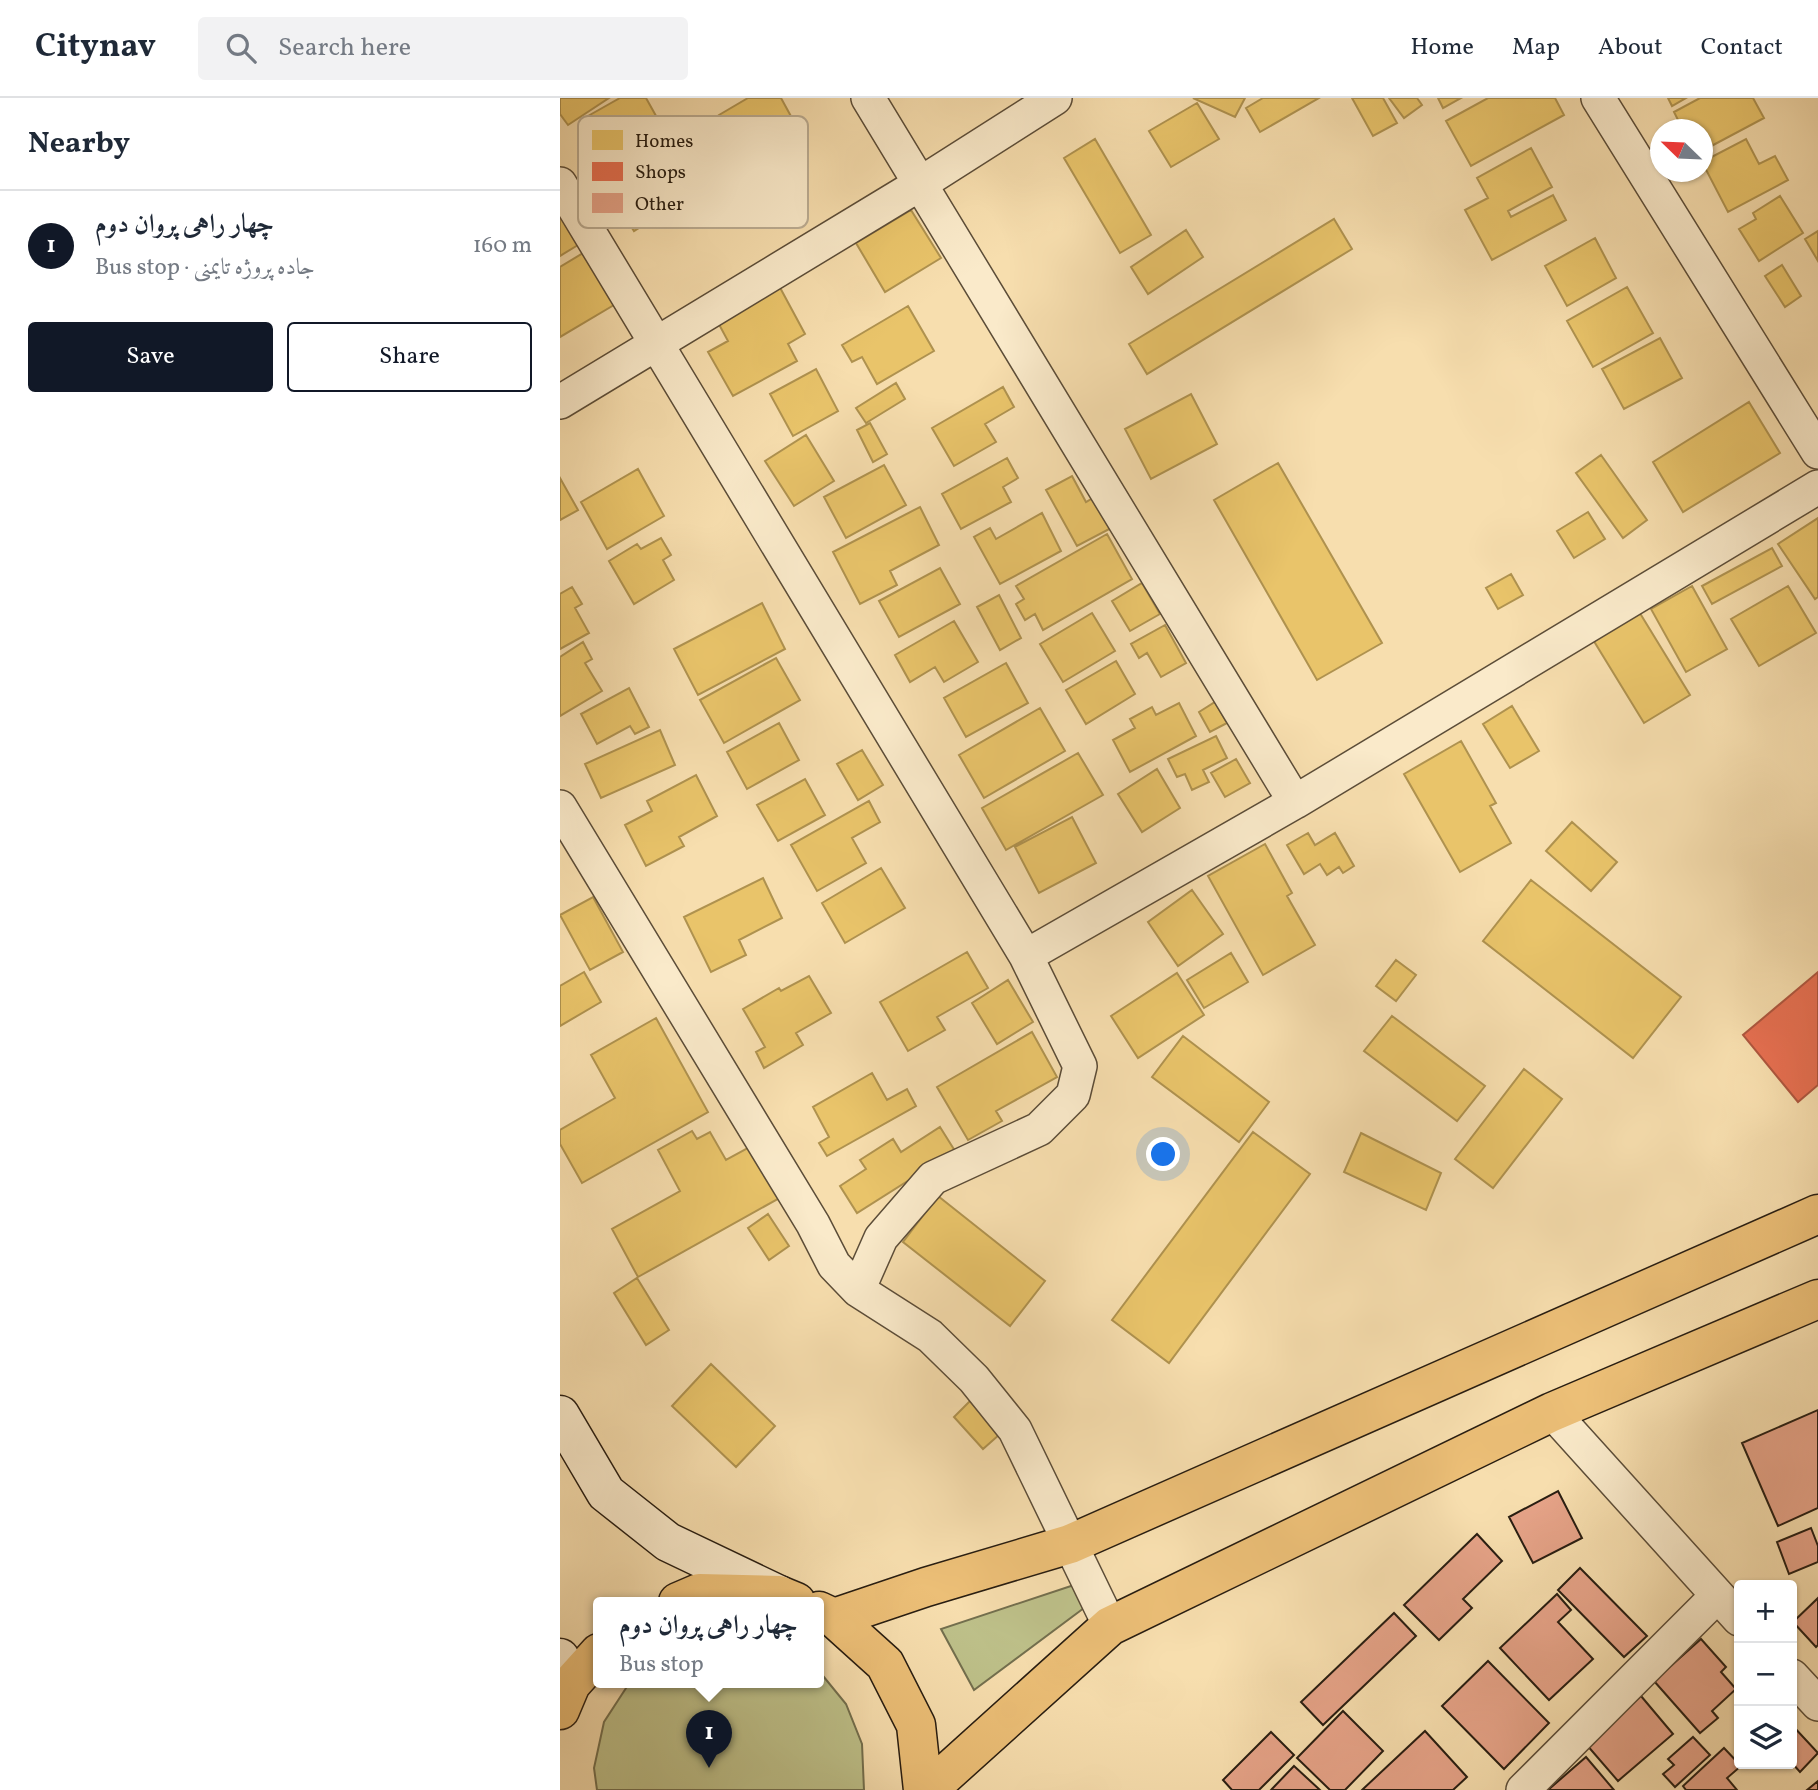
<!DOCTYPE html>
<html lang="en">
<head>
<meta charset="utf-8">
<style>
	:root { --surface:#fff; --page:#f2f2f3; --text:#1f2937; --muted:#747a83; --line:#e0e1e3; --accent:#111827 }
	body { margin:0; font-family:Vollkorn,Amiri,serif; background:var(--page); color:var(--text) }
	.controls { position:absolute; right:21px; bottom:21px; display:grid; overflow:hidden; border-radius:7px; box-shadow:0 2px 5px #0004 }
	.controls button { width:63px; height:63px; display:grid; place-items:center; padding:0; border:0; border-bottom:2px solid var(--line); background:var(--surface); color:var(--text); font:35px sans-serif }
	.compass { position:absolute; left:1090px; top:21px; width:63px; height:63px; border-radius:50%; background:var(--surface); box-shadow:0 2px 5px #0004; rotate:293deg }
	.you { position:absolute; left:604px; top:1057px; width:24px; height:24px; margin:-18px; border:5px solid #fff; border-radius:50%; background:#1a73e8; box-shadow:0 0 0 10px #1a73e833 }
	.badge { display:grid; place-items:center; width:46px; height:46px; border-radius:50%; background:var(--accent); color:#fff; font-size:23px; font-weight:700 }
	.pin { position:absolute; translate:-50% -58px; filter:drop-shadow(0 2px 4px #0008) }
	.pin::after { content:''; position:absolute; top:37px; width:24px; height:21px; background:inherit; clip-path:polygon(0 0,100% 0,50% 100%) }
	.popup { position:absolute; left:33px; top:1499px; width:231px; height:91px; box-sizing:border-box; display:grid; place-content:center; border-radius:7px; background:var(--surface); filter:drop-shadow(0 2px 5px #0005); font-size:23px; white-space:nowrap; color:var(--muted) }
	.popup b { font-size:26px; color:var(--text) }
	.popup::after { content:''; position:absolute; left:50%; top:100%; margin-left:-14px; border:14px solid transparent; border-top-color:var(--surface) }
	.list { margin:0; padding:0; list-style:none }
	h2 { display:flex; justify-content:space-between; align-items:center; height:91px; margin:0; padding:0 28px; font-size:30px }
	h2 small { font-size:23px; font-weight:400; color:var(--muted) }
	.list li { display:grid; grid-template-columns:46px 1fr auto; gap:21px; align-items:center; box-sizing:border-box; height:112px; padding:0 28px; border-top:2px solid var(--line) }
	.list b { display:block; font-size:26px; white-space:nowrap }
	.list p { margin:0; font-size:23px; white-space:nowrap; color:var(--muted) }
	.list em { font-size:23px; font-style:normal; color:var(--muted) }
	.actions { display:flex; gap:14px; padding:21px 28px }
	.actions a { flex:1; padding:16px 0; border:2px solid var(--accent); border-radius:7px; text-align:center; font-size:24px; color:var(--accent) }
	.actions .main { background:var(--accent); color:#fff }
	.icon { flex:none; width:38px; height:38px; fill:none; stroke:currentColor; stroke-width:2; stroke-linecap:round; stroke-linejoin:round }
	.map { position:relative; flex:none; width:1258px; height:1692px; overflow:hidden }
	header { display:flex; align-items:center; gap:42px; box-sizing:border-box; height:98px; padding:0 35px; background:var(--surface); border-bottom:2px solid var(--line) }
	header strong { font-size:33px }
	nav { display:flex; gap:38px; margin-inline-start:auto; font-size:24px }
	.search { width:490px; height:63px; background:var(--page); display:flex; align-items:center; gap:18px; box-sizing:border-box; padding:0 24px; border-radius:7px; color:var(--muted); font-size:26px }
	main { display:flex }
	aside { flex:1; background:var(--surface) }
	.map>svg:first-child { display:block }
</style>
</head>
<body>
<header>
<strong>Citynav</strong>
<div class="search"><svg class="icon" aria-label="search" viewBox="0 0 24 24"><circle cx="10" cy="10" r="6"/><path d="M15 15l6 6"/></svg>Search here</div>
<nav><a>Home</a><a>Map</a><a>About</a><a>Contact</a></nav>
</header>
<main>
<aside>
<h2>Nearby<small></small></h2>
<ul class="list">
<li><span class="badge">1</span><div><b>چهار راهی پروان دوم</b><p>Bus stop · جاده پروژه تایمنی</p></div><em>160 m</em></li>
</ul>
<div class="actions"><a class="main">Save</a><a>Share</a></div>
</aside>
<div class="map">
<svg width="1258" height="1692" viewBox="0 0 1258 1692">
	<rect width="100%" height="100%" fill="#f7deae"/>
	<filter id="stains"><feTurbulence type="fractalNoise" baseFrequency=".00286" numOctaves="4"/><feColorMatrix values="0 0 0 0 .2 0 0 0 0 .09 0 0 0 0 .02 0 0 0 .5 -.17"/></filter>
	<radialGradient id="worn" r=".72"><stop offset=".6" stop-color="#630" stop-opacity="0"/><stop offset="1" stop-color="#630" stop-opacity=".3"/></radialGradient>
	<path fill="#bec18a" stroke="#736f4e" stroke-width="2" d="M517,1486L528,1507L414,1592L381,1531Z
		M259,1573L286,1606L302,1646L304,1692H37L34,1670L44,1624L70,1584H259Z"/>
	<path fill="#e9c46a" stroke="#af924f" stroke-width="2" d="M0,0H49L8,27L0,16Z
		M60,0H86L105,34L40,72L20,36L34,28L28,18Z
		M188,0H221L233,22L209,37L214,45L186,62L159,17Z
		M633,0H685L675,19Z
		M703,0H759L700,34L686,10Z
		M792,0H823L837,25L813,38Z
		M829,0H857L862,7L844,20Z
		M878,0H901L883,10Z
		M928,0H995L1004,17L911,68L886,23Z
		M1108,0H1126L1112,8Z
		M1140,0H1193L1204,20L1142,53V32H1123L1114,14Z
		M637,5L659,41L611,69L589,33Z
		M535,41L591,137L560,155L504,60Z
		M1186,41L1199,66L1215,58L1228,82L1168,114L1142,64Z
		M971,50L992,89L948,113L951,119L993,97L1006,122L932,162L905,112L928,100L917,80Z
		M85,53L118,105L74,133L41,81Z
		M1220,98L1243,135L1199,163L1179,131L1196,121L1193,115Z
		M351,112L381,160L325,194L296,145Z
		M2,120L18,147L0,158V121Z
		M774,121L792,151L587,276L569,246Z
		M626,132L643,159L588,196L571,169Z
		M1258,133V163L1245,141Z
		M1035,140L1056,180L1007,208L985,168Z
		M28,152L59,204L0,239V169Z
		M1222,167L1241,198L1225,209L1205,178Z
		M217,184L245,236L228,246L237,263L173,298L148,254L168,243L155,219Z
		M1067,189L1093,235L1033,269L1007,223Z
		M348,208L374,253L317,286L302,259L292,264L282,247Z
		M1100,240L1122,280L1064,311L1042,271Z
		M256,271L278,313L233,338L210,296Z
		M336,285L345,301L306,325L296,310Z
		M443,289L454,309L425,326L436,344L394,368L372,330Z
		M631,296L657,346L591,381L565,331Z
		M1189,304L1220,355L1123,414L1093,364Z
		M310,325L327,356L313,364L297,332Z
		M246,337L274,383L234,408L205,363Z
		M1041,357L1087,422L1063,440L1016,375Z
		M447,360L458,380L443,389L451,404L401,431L382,396Z
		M718,365L822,545L757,582L654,402Z
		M324,367L346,407L286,440L264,399Z
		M78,371L104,418L47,451L21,404Z
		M512,378L526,404L538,397L555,428L517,448L486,392Z
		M0,380L18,412L0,422Z
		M360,409L379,447L330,473L337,487L300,506L273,454Z
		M1028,414L1045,441L1014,460L997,433Z
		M482,415L501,453L440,486L414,439L430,430L436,441Z
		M1258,420V499L1255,501L1218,446Z
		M547,436L572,481L483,532L475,516L465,522L456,506L464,501L456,488Z
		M101,440L111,457L103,462L114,482L74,506L49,463L77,446L81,451Z
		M1212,450L1222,468L1152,506L1142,488Z
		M380,470L400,506L339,539L319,503Z
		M951,476L963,497L938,511L926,490Z
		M582,485L600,516L570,533L552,503Z
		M1132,488L1167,551L1126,574L1091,511Z
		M1228,488L1256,535L1199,568L1171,521Z
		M12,489L22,506L15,510L29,535L0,551V496Z
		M439,497L461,540L440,552L417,509Z
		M202,505L225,551L138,597L114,551Z
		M1078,512L1130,597L1084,625L1032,540Z
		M532,515L555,553L503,584L480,546Z
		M394,523L418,564L384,584L375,569L350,584L335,557Z
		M605,527L626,565L601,579L587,555L579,560L571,546Z
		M23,544L32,561L25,565L42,593L0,618V559Z
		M216,560L240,602L164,645L140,602Z
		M556,563L575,596L526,626L506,592Z
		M446,565L468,605L406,639L384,600Z
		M69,590L89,629L75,636L70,628L37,646L21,616Z
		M655,604L667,625L650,634L639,614Z
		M619,605L636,638L570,674L553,642L575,630L570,621L592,609L596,617Z
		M952,608L979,653L950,670L923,626Z
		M480,610L505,653L424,700L399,657Z
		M219,625L239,662L187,691L167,654Z
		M100,632L115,667L41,700L25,666Z
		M656,638L667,660L643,672L649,684L632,692L625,676L617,679L608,661Z
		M901,643L936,705L930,708L951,745L900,774L844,676Z
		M302,652L323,687L298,702L277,666Z
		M518,655L543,697L446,752L422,710Z
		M676,661L690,685L665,699L651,675Z
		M597,671L620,710L582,734L558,696Z
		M136,677L157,718L119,739L124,748L86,768L65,727L92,713L87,703Z
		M245,681L265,717L218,743L197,707Z
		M309,703L320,724L292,740L306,765L257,793L231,747Z
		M512,719L536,765L479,795L455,749Z
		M1012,724L1057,764L1031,793L986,753Z
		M748,735L755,747L775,735L794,768L783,775L779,769L767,777L760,766L744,776L727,747Z
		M705,746L732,795L727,798L755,847L703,877L648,778Z
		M321,770L345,810L285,845L262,805Z
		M203,780L222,820L179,842L186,857L151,874L124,819Z
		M971,782L1121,899L1073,960L923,843Z
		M632,792L663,836L618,868L588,824Z
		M33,799L63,854L30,872L0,817Z
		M407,854L428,890L377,919L385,932L348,953L320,904Z
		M671,855L688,884L644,910L627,882Z
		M836,862L856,877L836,903L816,888Z
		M24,874L41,904L0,928V888Z
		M617,875L644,917L578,960L551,918Z
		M249,878L271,915L236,935L243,947L204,970L196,954L205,949L183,911L219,890L221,893Z
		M448,882L473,924L437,946L412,905Z
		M832,918L925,988L897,1023L804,953Z
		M96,920L148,1014L22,1085L0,1046V1032L55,1000L31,957Z
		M472,934L497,979L436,1013L442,1023L408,1042L377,989Z
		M623,938L709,1004L679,1044L592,979Z
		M964,971L1002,1001L933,1090L895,1061Z
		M312,975L327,1002L347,991L356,1008L267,1058L259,1045L269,1039L253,1009Z
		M380,1029L395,1053L297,1115L280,1088L306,1071L300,1062L333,1041L341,1054Z
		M132,1033L137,1041L150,1034L166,1062L195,1046L223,1098L78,1179L52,1131L120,1093L98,1052Z
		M693,1034L750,1076L609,1265L552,1222Z
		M801,1035L881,1075L866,1112L784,1074Z
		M378,1098L485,1183L450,1228L343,1144Z
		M208,1116L229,1148L209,1162L188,1130Z
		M77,1180L109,1232L86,1247L54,1195Z
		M151,1266L215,1328L176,1369L112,1308Z
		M410,1303L440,1336L423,1351L394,1319Z"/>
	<path fill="#e76f51" stroke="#ae563e" stroke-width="2" d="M1258,874V987L1238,1004L1183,937Z"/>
	<path fill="#e6a388" stroke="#281d11" stroke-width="2" d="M1258,1312V1410L1218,1428L1182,1345Z
		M998,1393L1022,1440L973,1465L949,1419Z
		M1251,1430L1258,1448V1464L1229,1476L1217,1444Z
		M917,1436L942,1463L903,1501L912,1510L879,1542L844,1507Z
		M1020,1470L1087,1538L1064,1559L998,1492Z
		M997,1496L1011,1512L998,1524L1033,1561L989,1602L940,1550Z
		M1258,1500V1547L1256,1549L1233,1524Z
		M834,1515L856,1538L763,1627L741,1604Z
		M1141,1541L1166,1569L1161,1574L1176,1591L1152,1613L1158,1620L1140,1635L1094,1583Z
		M928,1563L989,1625L944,1671L882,1608Z
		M1081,1598L1113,1636L1058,1683L1026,1646Z
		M783,1613L823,1653L785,1692H770L737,1660Z
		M1232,1627L1258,1655L1240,1674L1232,1665Z
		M865,1633L907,1679L893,1692H802Z
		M711,1634L734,1657L699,1692H672L663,1682Z
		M1133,1639L1150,1657L1115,1689L1103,1676L1114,1667L1108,1661Z
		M1164,1650L1181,1668L1167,1680L1177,1692H1126L1123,1688Z
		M1026,1659L1054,1692H988Z
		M734,1668L760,1692H711Z
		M1258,1683V1692H1247Z"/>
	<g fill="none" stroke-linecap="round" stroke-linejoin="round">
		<g stroke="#5c4d38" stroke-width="36">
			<path id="minor" d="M308,0L735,704
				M1038,0L1258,354
				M0,86L466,858L520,968L513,997L479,1031L373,1080L321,1140L298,1192
				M0,304L360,86L495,0
				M0,709L253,1126L274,1167L298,1192L370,1238L414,1281L455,1332L550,1528
				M466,858L735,704L1258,389
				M992,1314L1179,1521
				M1232,1578L1258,1606
				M963,1692L1157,1498"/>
		</g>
		<g stroke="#281d11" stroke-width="41">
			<path id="secondary" d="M0,1317L46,1395L108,1444L219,1497
				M0,1560L11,1586"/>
		</g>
		<g stroke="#281d11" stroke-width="41">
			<path id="trunk" d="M118,1504L139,1495L219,1497L236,1504
				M259,1513L274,1520L325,1566L356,1627L363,1692
				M274,1520L366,1489L510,1446L1258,1116
				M0,1612L11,1586L39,1555
				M368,1692L550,1528L992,1314L1258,1201"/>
		</g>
		<use href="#minor" stroke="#faeaca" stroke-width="33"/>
		<use href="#secondary" stroke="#faeaca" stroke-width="38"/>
		<use href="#trunk" stroke="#ecbf77" stroke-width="38"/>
	</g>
	<rect x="18" y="18" width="230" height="112" rx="10" fill="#faeaca" stroke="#bbac92" stroke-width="2"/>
	<rect x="32" y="32" width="31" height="20" fill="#e9c46a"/>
	<rect x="32" y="64" width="31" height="19" fill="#e76f51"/>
	<rect x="32" y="95" width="31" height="20" fill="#e6a388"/>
	<g font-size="19" fill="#281d11">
		<text x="75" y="49">Homes</text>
		<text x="75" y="80">Shops</text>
		<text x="75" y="112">Other</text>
	</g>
	<rect width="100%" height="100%" filter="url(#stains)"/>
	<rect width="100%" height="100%" fill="url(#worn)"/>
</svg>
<div class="controls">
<button>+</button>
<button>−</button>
<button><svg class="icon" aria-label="layers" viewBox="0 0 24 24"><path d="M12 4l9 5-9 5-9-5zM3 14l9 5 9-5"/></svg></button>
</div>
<svg class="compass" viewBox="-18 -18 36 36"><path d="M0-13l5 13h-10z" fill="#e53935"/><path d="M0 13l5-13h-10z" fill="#747a83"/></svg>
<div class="you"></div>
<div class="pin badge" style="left:149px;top:1670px">1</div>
<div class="popup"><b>چهار راهی پروان دوم</b>Bus stop</div>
</div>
</main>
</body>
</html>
